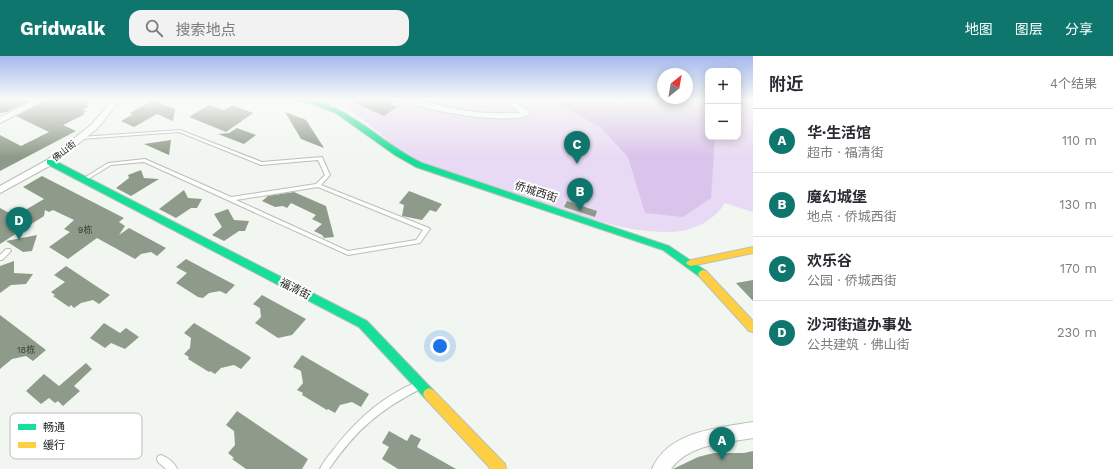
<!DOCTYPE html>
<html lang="zh">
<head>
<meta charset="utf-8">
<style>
	:root { --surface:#fff; --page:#f2f2f3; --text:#2b2b33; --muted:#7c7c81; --line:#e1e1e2; --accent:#0f766e }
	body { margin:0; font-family:"Work Sans","Noto Sans SC",sans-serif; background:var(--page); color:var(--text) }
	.controls { position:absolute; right:12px; top:12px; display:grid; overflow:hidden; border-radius:8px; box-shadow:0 2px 10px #0003 }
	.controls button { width:36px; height:36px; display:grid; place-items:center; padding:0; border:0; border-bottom:1px solid var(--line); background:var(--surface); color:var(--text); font:20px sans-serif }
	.compass { position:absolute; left:657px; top:12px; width:36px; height:36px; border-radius:50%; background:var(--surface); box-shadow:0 2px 10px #0003; rotate:31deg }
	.you { position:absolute; left:440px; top:290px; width:14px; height:14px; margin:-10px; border:3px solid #fff; border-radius:50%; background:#1a73e8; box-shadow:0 0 0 6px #1a73e833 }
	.badge { display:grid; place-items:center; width:26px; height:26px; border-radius:50%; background:var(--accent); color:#fff; font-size:13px; font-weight:700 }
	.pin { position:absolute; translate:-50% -33px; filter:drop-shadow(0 1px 2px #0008) }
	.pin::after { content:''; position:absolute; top:21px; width:14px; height:12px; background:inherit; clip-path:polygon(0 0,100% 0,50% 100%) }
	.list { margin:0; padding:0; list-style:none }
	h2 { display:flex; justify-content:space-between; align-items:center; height:52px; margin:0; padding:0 16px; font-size:17px }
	h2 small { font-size:13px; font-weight:400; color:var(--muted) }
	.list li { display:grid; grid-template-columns:26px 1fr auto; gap:12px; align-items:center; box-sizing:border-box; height:64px; padding:0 16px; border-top:1px solid var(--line) }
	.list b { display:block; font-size:15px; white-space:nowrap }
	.list p { margin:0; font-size:13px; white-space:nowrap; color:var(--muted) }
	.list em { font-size:13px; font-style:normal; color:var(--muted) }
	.icon { flex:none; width:22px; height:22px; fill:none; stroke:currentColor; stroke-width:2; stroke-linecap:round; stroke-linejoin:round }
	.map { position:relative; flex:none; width:753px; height:413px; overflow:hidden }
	header { display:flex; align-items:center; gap:24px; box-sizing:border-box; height:56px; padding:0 20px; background:var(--accent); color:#fff }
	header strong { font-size:19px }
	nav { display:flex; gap:22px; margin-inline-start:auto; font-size:14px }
	.search { width:280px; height:36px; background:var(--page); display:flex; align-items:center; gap:10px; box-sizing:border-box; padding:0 14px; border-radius:12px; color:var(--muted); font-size:15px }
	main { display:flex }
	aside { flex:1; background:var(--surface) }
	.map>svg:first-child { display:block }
</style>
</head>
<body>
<header>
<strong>Gridwalk</strong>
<div class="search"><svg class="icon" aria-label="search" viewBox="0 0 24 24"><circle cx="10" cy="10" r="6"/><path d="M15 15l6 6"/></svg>搜索地点</div>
<nav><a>地图</a><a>图层</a><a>分享</a></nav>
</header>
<main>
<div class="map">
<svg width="753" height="413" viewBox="0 0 753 413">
	<rect width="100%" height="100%" fill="#f1f6f0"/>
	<path fill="#e8daf4" d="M327,43H708V81H738V43H753V156L725,147C713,166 691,176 669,176C627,177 587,161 548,148C505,134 462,120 419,105C385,89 363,55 327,43Z"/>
	<path fill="#dac4eb" d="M550,43H601L622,48L632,43H708V81H715L711,142L683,161L645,157L628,101L600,71Z"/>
	<path fill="#8f9b8a" d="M0,43H34L7,56L0,57Z
		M48,43H95L86,48L90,50L82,54L87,55L83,57L85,58L63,69L76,75L0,115V79L21,90L49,76L16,60Z
		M347,43H400L391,48L397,51L384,60Z
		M153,44L175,53L173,65L157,58L134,71L121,65L133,58L130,57Z
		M209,49L224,54L232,49L253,57L226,76L189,61Z
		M285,56L306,64L324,92L301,83Z
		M237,72L256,79L244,88L218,78L229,77Z
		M171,84L169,99L144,88Z
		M141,114L144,122L159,123L131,140L116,132L129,122L128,119Z
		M42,120L124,162L119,166L125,170L119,179L129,172L166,192L157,200L151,196L141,198L135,203L97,182L68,203L49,191L70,176L64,173L74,164L53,154L49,156L45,154L44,160L0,188V152L15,160L44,143L23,131Z
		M184,134L188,142L202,143L197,152H191L176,162L159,153Z
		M409,135L442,148L436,156L430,154L422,164L402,160L404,149L399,147Z
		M294,136L326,150L334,181L324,182L322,179L314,175L322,168L312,163L316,159L291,147L287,152L283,150L275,151L262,145L268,140Z
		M567,145L597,155L595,161L564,151Z
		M228,153L234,164L249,165L245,175H239L224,185L212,179L222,171L214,158Z
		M37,179L32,195L23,196L6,185Z
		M186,203L214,218L235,229L226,238L220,235L209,237L203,242L198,241L176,227L187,217L176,211Z
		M14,205V217L33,218L26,228L11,229L0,237V210Z
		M66,210L96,230L110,239L99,248L93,244L81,247L74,252L71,249L69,251L53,240L55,239L51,236L65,226L54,219Z
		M753,224V245L736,227Z
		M262,239L306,263L292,279L278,282L255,267L261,261L260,252L253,248Z
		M0,259L29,281L46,294L33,305L26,300L12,303L0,313Z
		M104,267L120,277L126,272L139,281L125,293L111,287L105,292L90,282Z
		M194,267L249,300L251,302L241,313L234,309L221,312L215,318L210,315L209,316L188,303L189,301L184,298L190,292L191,282L184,277Z
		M302,299L369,338L361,351L352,346L340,349L335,357L328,353L327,354L302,339L303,337L297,334L303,327L301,315L293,311Z
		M86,307L92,313L74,330L80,335L63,350L58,345L55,347L49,342L41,348L26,335L44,318L59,330Z
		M237,355L308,403L302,413H246L232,403L234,402L228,397L235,389L234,375L226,369Z
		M389,375L407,385L411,378L421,383L417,391L456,413H398L382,403L389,391L382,387Z
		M753,395V413H673L698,401L714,397H744Z"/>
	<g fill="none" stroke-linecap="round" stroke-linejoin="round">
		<g stroke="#bbbeba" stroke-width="2">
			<path id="lane" d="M180,74L262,106L322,101L330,119L321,129L429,172L430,173L420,187L348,199L144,106L111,109L85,125H81V124L108,107L145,103L231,141L316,128L325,119L318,104L261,109L179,76L81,83L79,82L81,81ZM318,131L423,174L416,184L348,195L236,144Z
				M6,193H10L11,195L2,204H0V199Z
				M417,326L420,327L421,330L420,333C378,355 356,374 329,413H320C323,406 329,399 334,393C356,364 383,340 417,326Z
				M161,399C167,401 175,407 177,413H166L158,406L157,403L158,400Z"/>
		</g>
		<g stroke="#bbbeba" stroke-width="2">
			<path id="street" d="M37,43H47L0,67V61Z
				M113,43H121L98,72L53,108L0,137V130L47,104L92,68Z
				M405,43C421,43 436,49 451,52C474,57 497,58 520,57L504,43H513L530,57C519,71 418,55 405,43Z
				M753,366V382C725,387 689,388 671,413H652C668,375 718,372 753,366Z"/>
		</g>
		<g stroke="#bbbeba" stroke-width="2">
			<path id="fast" d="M294,43C344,42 379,87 422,107L669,190L706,215L708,218L706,221H700L663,194L416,111L395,99L336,57L321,51Z
				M47,104H53L367,265L433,334L435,338L433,342L429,344L425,342L359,271L47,108Z"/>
		</g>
		<g stroke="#bbbeba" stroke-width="2">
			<path id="slow" d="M753,191V197L691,210L688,209L686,207L688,205L691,204Z
				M703,214L706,215L753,265V276L749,275L700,221L698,218L700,215Z
				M429,332L433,334L505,408L506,413H491L425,342L423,338L425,334Z"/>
		</g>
		<use href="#lane" fill="#fdfefd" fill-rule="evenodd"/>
		<use href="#street" fill="#fdfefd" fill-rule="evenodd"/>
		<use href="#fast" fill="#16e098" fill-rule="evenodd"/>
		<use href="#slow" fill="#ffcf43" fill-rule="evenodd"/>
	</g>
	<linearGradient id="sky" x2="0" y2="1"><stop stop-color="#a4b9ed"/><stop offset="0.43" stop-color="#f9fbf8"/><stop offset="1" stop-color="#f9fbf8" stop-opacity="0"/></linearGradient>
	<rect width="753" height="101" fill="url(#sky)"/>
	<g text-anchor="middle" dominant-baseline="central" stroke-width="4" stroke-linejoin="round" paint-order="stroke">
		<g font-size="9" fill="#1c1f1b" stroke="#fff">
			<text transform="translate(64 95) rotate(-38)">佛山街</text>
		</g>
		<g font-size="9" fill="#393e37">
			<text x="85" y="174">9栋</text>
			<text x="26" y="294">18栋</text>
		</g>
		<g font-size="11" fill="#1c1f1b" stroke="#fff">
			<text transform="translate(536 136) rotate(18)">侨城西街</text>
			<text transform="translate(295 233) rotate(27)">福清街</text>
		</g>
	</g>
	<rect x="10" y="357" width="132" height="46" rx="6" fill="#fff" stroke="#bbbcbb" stroke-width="1"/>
	<rect x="18" y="368" width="18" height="6" fill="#16e098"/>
	<rect x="18" y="386" width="18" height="6" fill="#ffcf43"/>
	<g font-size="11" fill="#1c1f1b">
		<text x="43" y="375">畅通</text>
		<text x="43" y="393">缓行</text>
	</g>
</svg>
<div class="controls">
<button>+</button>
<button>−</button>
</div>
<svg class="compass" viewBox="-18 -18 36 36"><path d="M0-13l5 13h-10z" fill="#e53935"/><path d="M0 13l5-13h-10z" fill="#7c7c81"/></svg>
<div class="you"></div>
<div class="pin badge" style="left:722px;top:404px">A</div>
<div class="pin badge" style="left:580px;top:155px">B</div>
<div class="pin badge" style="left:577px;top:108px">C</div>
<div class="pin badge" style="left:19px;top:184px">D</div>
</div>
<aside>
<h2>附近<small>4个结果</small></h2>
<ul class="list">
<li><span class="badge">A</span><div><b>华·生活馆</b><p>超市 · 福清街</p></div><em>110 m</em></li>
<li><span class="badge">B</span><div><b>魔幻城堡</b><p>地点 · 侨城西街</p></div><em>130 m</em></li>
<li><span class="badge">C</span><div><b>欢乐谷</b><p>公园 · 侨城西街</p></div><em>170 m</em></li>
<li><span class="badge">D</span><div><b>沙河街道办事处</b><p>公共建筑 · 佛山街</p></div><em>230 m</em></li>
</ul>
</aside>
</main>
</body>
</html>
